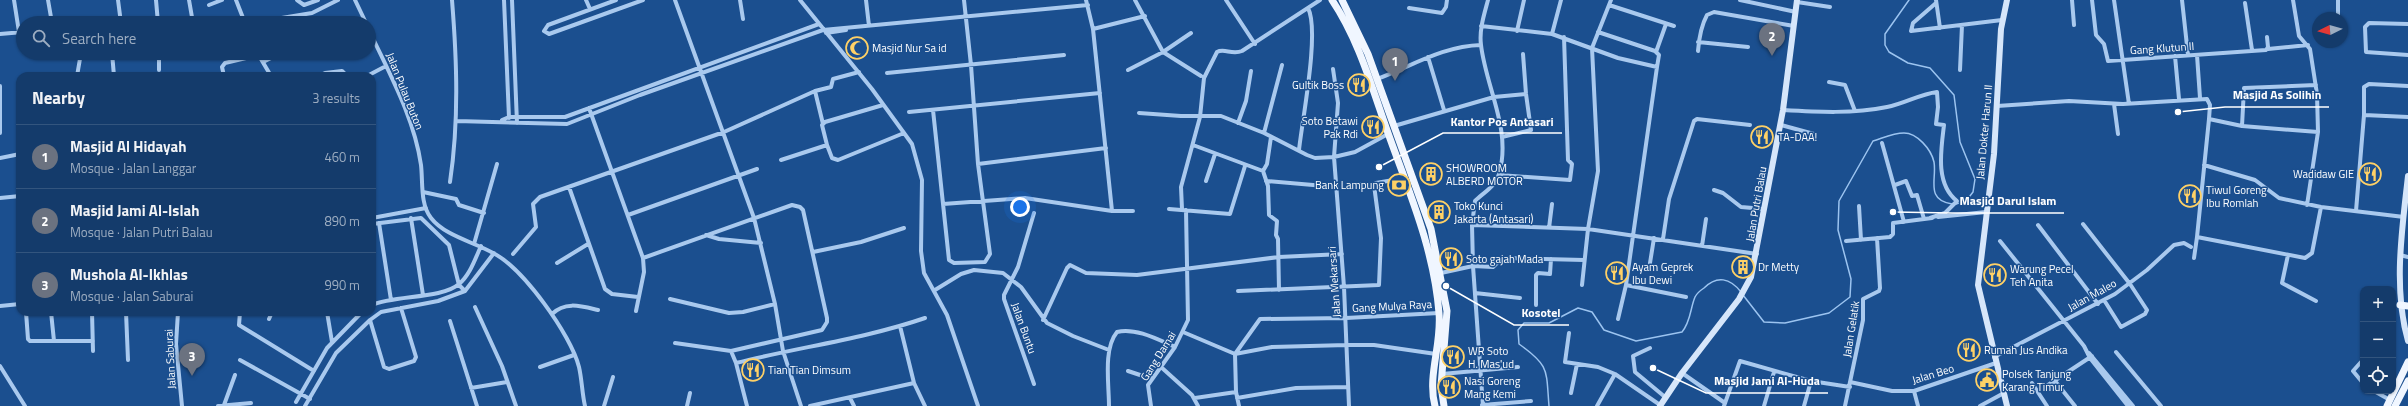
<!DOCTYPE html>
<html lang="en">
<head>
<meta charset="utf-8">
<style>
	:root { --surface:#143b6b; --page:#1d4271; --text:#f1f3f6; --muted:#9dadc1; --line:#33557e; --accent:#ffd166 }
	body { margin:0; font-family:"Titillium Web",sans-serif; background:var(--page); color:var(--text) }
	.controls { position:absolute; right:12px; bottom:12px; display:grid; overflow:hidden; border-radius:8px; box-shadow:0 1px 3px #0004 }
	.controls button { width:36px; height:36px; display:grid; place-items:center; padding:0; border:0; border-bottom:1px solid var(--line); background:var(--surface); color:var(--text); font:20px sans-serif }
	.compass { position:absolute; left:2312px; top:12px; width:36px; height:36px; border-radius:50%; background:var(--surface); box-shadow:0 1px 3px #0004; rotate:265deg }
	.you { position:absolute; left:1020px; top:207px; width:14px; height:14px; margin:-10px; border:3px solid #fff; border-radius:50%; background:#1a73e8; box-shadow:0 0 0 6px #1a73e833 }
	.badge { display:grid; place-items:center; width:26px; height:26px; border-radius:50%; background:var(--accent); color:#fff; font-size:13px; font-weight:700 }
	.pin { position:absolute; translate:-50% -33px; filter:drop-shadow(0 1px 2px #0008) }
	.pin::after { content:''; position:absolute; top:21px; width:14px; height:12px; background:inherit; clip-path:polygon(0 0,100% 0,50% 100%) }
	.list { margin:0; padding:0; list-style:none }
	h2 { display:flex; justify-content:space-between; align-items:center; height:52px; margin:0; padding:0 16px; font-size:17px }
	h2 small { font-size:13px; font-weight:400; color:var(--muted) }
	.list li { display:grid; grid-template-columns:26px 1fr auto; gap:12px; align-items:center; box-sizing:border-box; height:64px; padding:0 16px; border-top:1px solid var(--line) }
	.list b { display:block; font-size:15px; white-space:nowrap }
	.list p { margin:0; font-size:13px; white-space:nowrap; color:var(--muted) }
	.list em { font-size:13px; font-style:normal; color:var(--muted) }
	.icon { flex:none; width:22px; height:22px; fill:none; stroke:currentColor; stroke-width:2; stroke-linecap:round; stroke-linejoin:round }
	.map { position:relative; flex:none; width:2408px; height:406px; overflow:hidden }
	.search { position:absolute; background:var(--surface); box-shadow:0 1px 3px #0004; left:16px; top:16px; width:360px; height:44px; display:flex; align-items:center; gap:10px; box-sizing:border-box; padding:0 14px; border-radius:22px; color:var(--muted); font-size:15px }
	.panel { position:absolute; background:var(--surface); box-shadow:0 1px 3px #0004; left:16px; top:72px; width:360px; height:244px; border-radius:12px }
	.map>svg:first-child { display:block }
</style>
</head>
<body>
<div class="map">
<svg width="2408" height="406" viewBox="0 0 2408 406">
	<rect width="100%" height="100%" fill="#1b4f8f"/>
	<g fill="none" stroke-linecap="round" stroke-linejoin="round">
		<path stroke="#9cc4f0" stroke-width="1.5" d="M1909,0L1885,34V45L1889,52L1908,63L1930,68L1954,95L1960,142L1975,179L1973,192L1966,201L1956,204
			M1743,295L1764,322L1785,323L1829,313L1850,297L1851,279L1838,230L1839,201L1873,141C1883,138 1893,133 1904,133C1917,133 1931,149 1934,162C1937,179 1925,200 1952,204
			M1549,406C1546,370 1550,366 1519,344L1518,330L1524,323H1549L1578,308L1592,312L1604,330L1636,341L1682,332C1691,321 1690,309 1695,297C1697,293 1701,290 1704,288C1717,275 1730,278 1741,292"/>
		<path stroke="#a9c9ee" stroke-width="4" d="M14,0L19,32
			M48,0L52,23
			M118,0L121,23
			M156,0L158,23
			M189,0L193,23
			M236,0L245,23
			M297,0L304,5L318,0
			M355,0L366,23
			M504,0L509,118
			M512,0L517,123
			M586,0L590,9
			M616,0L548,25L544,31L549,34L643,0
			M675,0L754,218L775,304L783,351L801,406
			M740,0L743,19
			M800,0L872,89L912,144L922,180L921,251L924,273L947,315L978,406
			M866,0L869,26
			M1086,0L1093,29L1112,211
			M1135,0L1163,52L1201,76
			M1226,0L1255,44
			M1740,0L1796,12
			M1936,0L1940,28
			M2072,0L2074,25
			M2092,0L2096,35L2104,44L2108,61L2266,50L2268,47L2267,37
			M2114,0L2129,104
			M2182,0L2188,55
			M2293,0L2299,36L2310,49L2317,94L2318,132L2307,205
			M2338,0V18
			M1797,2L1830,7
			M1936,3L1913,23L1911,31L2002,20
			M2245,3L2252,50
			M209,5L222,0
			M1609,5L1674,26
			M1409,8L1442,13L1446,7L1447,0
			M251,23L312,13L338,0
			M2408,24L2369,23L2365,27L2366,52L2408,55
			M1481,26L1552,34L1618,58L1657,67L1626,285L1618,319
			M1093,29L1145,16
			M369,30C389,73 414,117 421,165C423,182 420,204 431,218C445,236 474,242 493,253C523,268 571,335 579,367C582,380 582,393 585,406
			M1517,31L1524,0
			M1598,32L1655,51L1659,55L1657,67
			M826,33L846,30
			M0,34L23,32
			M1552,34L1561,0
			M1698,42L1748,47
			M2268,49L2308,45
			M1698,51C1699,38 1701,26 1707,15L1714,12L1794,26
			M1656,52L1666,24
			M112,53L114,76
			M159,53V70
			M258,54L271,76
			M2197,55L2200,98
			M2175,56L2179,99
			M1428,57L1444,110
			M263,62L281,53
			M1333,69L1338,103L1334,157L1355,152L1388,134
			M1128,70L1163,52L1191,33
			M1960,70L1962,25
			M887,73L1064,55
			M77,76L81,53
			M224,76L222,67L225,63L259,55
			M318,76L325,73L342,71L347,76
			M367,76L386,66
			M1377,79C1412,66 1443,46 1481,45
			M1829,82L1845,85L1855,111
			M0,86V133
			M2114,104L2118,134
			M1997,106L2069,101L2123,104L2207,99L2210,105L2209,119L2197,237L2305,258L2312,253L2321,207
			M589,108L643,258L644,272L636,311
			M933,110L949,260L954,263L985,262L990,254L978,164L971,65L964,0
			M1783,110C1818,112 1853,114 1887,107C1904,104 1920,94 1937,92L1938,107L1936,124L1944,125C1941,150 1935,184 1957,201L1945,213L1930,218
			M909,112L1100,93
			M1139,113L1181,116H1221L1264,133L1307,155L1315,158L1334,157L1344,287L1349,406
			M2364,115L2408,117
			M2209,119L2242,126L2318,132
			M502,120L509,117H565L819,24
			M457,121L567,124L640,95L823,30L1088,5
			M1238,123L1246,101L1251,71
			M823,124L815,91L831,87L833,79L859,72
			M1781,125L1814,134
			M1394,126L1494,97L1526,94
			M2242,126L2244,88L2316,85
			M1264,133L1282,65
			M1502,137L1531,130L1526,94L1523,54
			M1882,143L1904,222
			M827,145L832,158L838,160L904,133
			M1193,145L1263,171L1267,164L1271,137
			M1299,150C1302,121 1320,31 1308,8
			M0,158L20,154
			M781,160L827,145L822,125L825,122L883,105
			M978,164L1106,148
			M2204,165L2255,180L2279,198L2321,207L2404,217
			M1263,171L1268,186L1269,215L1277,221L1276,235L1278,239L1279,290
			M1499,175L1570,180L1572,164L1568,160L1564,37
			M1206,181L1215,154
			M1266,181L1336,187
			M450,182C459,121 457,62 452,0
			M1360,184H1374
			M1895,185L1906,181L1912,196L1917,195L1924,219
			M569,187L605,289L612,294L638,297
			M1714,190L1723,193L1741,207L1764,209
			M423,192L456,199L459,205L484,213
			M0,198L20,196
			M943,204L1025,198L1112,211H1133
			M1859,206L1861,240
			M1169,209L1230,214L1245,166
			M1182,209L1181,187L1200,117L1204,78L1217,52C1224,48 1232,55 1242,51L1320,0
			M2356,211L2364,115V87L2369,84L2408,86
			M1034,213L1018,267L1004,295V299L1034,384
			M628,215L757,169
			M1938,217L1986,212
			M372,218L426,208
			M411,218L423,295
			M379,223L391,300
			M372,224L421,218L449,245L459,285L465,291
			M2083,224L2130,284L2147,310L2145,314L2121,327L2104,300
			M1472,225L1588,229L1757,254
			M2038,225L2098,304
			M1549,228L1552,204
			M706,235L719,239L761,243
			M1663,239L1669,199L1694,121L1697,119L1750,125
			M1846,241L1890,237L1893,234V223L1932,218
			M2000,241L2084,346L2090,358L2128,406
			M474,244L497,164
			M1702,246L1706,219
			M813,252L861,242L904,228
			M513,254L536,227L533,204L540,197L724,132L815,91
			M2288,255L2282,283L2316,301
			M2400,255L2408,257
			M643,258L792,205L800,207L803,210L827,318V322L822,330L731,351
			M2194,258L2197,237
			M557,263L588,244
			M1650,263L1654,238
			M1441,273L1473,266L1493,267L1502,258L1584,260
			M1582,285L1588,229L1598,171L1592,48L1611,0
			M1626,285L1686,297
			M935,290L961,274L974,270L1003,273L1021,287L1047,323L1073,336L1109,350
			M1238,291L1379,285L1381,238L1374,185L1376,183L1405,178
			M1475,293L1520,298
			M670,299L729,313L743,312L775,304
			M372,305C394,295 442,299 459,284C470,275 475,259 481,246
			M1536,305V275L1538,273L1550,274L1551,259
			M0,306L20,304
			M475,307L502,366L516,406
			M26,312L28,339L30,341H93
			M51,312L54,341
			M92,312L93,351
			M126,312L128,360
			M178,312L176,344L182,406
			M240,312L239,325L314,371
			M327,312L332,342
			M552,314C565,301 581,306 598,310
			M269,319L272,312
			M370,320L384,367L389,369L414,361L416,357L401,308
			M1043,320L1067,268L1070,265L1086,273L1137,275L1279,257L1342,254
			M450,321L477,406
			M900,326L914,383L925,406
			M1183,332L1235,354L1272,347L1347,345H1374L1436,354
			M1569,333L1565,362L1598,367L1615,374L1660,405
			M675,343L731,351L736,363C799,347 864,339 925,318
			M1650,348L1633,356L1635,372L1665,397
			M2116,352L2161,406
			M2089,353L2133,406
			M1994,357L2115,294L2147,270L2174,245L2184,243L2191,247
			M240,360L310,399
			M2361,362L2353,371L2363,383
			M736,363L747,406
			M0,366L25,406
			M540,367L574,355
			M1161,367L1192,395L1198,406
			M1128,371L1152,379
			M1682,373L1725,403
			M1442,374L1518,367
			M2055,381L2075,406
			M1850,382L1892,391H1914L1996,363
			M2032,383L2047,406
			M2045,387L2092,356
			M471,388L507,382
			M1914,391L1918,406
			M2374,391L2390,400
			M1571,393L1577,364
			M850,398L854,406
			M1195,398L1236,392
			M1237,398L1296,388L1348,387
			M296,402L327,348L362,312
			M224,405L235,375
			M1482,405L1531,401
			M218,406L251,403
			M305,406L336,353L370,320L381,312L438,301L465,291L494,253
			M604,406L613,377
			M687,406L690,393
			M810,406L914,383
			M1109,406C1109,384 1103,349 1117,332C1135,327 1159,340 1175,347
			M1151,406L1148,385L1175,347L1188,320L1186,210
			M1239,406L1236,392L1235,354L1260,319L1346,318L1439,313
			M1483,406L1473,266L1472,225L1475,201C1483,193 1496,186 1499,174C1512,130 1486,88 1481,45C1479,30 1484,15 1488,0
			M1597,406L1615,374
			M1724,406L1740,361L1811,381L1850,387
			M1764,406L1774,372
			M1804,406L1811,381
			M1845,406L1863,320V299L1879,291L1880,288L1877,238
			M1980,406L2004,393"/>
		<path stroke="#d6e6fa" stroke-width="6" d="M2007,0L2001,29L1994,154L1978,285L2007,406
			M2408,176C2402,230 2393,288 2408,341
			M1660,406L1682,373L1739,299L1751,277L1783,110L1797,0"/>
		<path stroke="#f0f6ff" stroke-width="7" d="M1332,0C1359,40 1372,88 1388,133C1409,192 1434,249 1439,313C1442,344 1427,376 1435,406
			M1342,0L1368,54L1431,229L1447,311L1441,386L1444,406
			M2400,305L2408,306
			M2387,406L2408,362
			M2395,406L2408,381"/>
	</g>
	<defs>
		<g id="mosque-ring" transform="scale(1.15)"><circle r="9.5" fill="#1b4f8f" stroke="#ffd166" stroke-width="1.5"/><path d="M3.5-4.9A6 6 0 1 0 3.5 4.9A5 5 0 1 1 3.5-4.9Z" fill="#ffd166"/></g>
		<g id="restaurant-ring" transform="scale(1.15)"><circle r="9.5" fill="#1b4f8f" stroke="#ffd166" stroke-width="1.5"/><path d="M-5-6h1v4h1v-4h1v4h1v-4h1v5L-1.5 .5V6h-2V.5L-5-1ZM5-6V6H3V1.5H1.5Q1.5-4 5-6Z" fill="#ffd166"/></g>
		<g id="building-ring" transform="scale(1.15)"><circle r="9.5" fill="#1b4f8f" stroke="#ffd166" stroke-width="1.5"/><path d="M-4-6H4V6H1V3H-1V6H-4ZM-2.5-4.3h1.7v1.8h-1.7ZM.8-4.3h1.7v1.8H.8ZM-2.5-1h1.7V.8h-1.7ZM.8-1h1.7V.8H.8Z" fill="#ffd166"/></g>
		<g id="bank-ring" transform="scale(1.15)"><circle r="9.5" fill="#1b4f8f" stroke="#ffd166" stroke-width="1.5"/><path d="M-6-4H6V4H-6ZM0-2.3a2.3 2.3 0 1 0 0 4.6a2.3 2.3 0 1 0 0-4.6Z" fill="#ffd166"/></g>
		<g id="civic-ring" transform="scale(1.15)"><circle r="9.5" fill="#1b4f8f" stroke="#ffd166" stroke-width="1.5"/><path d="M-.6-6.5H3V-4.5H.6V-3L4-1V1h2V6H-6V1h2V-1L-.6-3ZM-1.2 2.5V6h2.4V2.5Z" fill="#ffd166"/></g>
	</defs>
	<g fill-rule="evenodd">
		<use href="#mosque-ring" x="857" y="48"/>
		<use href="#restaurant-ring" x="1359" y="85"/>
		<use href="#restaurant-ring" x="1373" y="127"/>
		<use href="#restaurant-ring" x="1762" y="137"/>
		<use href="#building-ring" x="1431" y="174"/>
		<use href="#restaurant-ring" x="2370" y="174"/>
		<use href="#bank-ring" x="1399" y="185"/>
		<use href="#restaurant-ring" x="2190" y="196"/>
		<use href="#building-ring" x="1439" y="212"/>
		<use href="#restaurant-ring" x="1451" y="259"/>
		<use href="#building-ring" x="1743" y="267"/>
		<use href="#restaurant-ring" x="1617" y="273"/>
		<use href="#restaurant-ring" x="1995" y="275"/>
		<use href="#restaurant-ring" x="1969" y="350"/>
		<use href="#restaurant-ring" x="1453" y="357"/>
		<use href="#restaurant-ring" x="753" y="370"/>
		<use href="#civic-ring" x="1987" y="380"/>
		<use href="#restaurant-ring" x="1449" y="387"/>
	</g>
	<g text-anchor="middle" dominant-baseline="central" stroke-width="3" stroke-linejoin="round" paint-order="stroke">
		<g font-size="11" fill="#fff" stroke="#1b4f8f" text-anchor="start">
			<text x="872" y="48">Masjid Nur Sa id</text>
			<text x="1344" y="85" text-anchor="end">Gultik Boss</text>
			<text x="1358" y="121" text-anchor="end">Soto Betawi<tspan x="1358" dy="13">Pak Rdi</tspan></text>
			<text x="1778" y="137">TA-DAA!</text>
			<text x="1446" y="168">SHOWROOM<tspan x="1446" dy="13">ALBERD MOTOR</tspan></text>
			<text x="2354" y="174" text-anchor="end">Wadidaw GIE</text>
			<text x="1384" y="185" text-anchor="end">Bank Lampung</text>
			<text x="2206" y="190">Tiwul Goreng<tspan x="2206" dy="13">Ibu Romlah</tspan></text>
			<text x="1454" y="206">Toko Kunci<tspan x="1454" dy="13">Jakarta (Antasari)</tspan></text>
			<text x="1466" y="259">Soto gajah Mada</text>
			<text x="1632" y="267">Ayam Geprek<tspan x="1632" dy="13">Ibu Dewi</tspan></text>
			<text x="1758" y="267">Dr Metty</text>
			<text x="2010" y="269">Warung Pecel<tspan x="2010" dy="13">Teh Anita</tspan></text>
			<text x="1984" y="350">Rumah Jus Andika</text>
			<text x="1468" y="351">WR Soto<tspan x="1468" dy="13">H. Mas'ud</tspan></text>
			<text x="768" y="370">Tian Tian Dimsum</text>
			<text x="2002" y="374">Polsek Tanjung<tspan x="2002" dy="13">Karang Timur</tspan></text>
			<text x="1464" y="381">Nasi Goreng<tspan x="1464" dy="13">Mang Kemi</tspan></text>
		</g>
		<g font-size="11" fill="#fff" stroke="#1b4f8f">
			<text transform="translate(2162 48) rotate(-4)">Gang Klutun II</text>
			<text transform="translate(405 91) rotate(68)">Jalan Pulau Buton</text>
			<text transform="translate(1984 132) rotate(-85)">Jalan Dokter Harun II</text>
			<text transform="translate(1756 204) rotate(-80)">Jalan Putri Balau</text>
			<text transform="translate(1334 282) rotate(-94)">Jalan Mekarsari</text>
			<text transform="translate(2092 295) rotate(-29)">Jalan Maleo</text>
			<text transform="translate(1392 306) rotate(-3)">Gang Mulya Raya</text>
			<text transform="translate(1024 328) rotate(70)">Jalan Buntu</text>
			<text transform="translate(1851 329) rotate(-81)">Jalan Gelatik</text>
			<text transform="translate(1158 356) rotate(-58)">Gang Damai</text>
			<text transform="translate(170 359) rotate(-93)">Jalan Saburai</text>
			<text transform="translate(1933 374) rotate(-17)">Jalan Beo</text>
		</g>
	</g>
	<path fill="none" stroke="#fff" stroke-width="1.5" d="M2178 112L2225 107H2329M1379 167L1443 133H1562M1893 212L1952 213H2064M1446 286L1514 325H1569M1653 368L1706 393H1828"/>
	<g fill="#fff" stroke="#1b4f8f" stroke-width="1.5">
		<circle cx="2178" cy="112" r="4"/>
		<circle cx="1379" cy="167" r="4"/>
		<circle cx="1893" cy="212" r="4"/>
		<circle cx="1446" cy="286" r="4"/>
		<circle cx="1653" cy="368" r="4"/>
	</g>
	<g font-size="12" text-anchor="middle" font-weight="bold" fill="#fff" stroke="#1b4f8f" stroke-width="3" stroke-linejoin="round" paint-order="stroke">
		<text x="2277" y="99">Masjid As Solihin</text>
		<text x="1502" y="126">Kantor Pos Antasari</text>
		<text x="2008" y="205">Masjid Darul Islam</text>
		<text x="1541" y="317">Kosotel</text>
		<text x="1767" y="385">Masjid Jami Al-Huda</text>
	</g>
</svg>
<div class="controls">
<button>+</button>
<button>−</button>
<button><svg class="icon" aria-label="locate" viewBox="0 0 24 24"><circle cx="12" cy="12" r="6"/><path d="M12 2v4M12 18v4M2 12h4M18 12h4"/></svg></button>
</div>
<svg class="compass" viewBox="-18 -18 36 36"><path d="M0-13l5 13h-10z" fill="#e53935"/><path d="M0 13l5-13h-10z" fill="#9dadc1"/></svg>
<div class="you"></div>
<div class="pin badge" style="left:1395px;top:81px;background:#6b7280">1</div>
<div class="pin badge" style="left:1772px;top:56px;background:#6b7280">2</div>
<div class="pin badge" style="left:192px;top:376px;background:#6b7280">3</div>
<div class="search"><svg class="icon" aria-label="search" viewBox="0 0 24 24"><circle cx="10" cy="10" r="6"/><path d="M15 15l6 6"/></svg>Search here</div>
<section class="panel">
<h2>Nearby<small>3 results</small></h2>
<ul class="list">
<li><span class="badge" style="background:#6b7280">1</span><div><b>Masjid Al Hidayah</b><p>Mosque · Jalan Langgar</p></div><em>460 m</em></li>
<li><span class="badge" style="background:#6b7280">2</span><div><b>Masjid Jami Al-Islah</b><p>Mosque · Jalan Putri Balau</p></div><em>890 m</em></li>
<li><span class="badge" style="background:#6b7280">3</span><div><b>Mushola Al-Ikhlas</b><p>Mosque · Jalan Saburai</p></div><em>990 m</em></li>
</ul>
</section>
</div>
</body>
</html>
